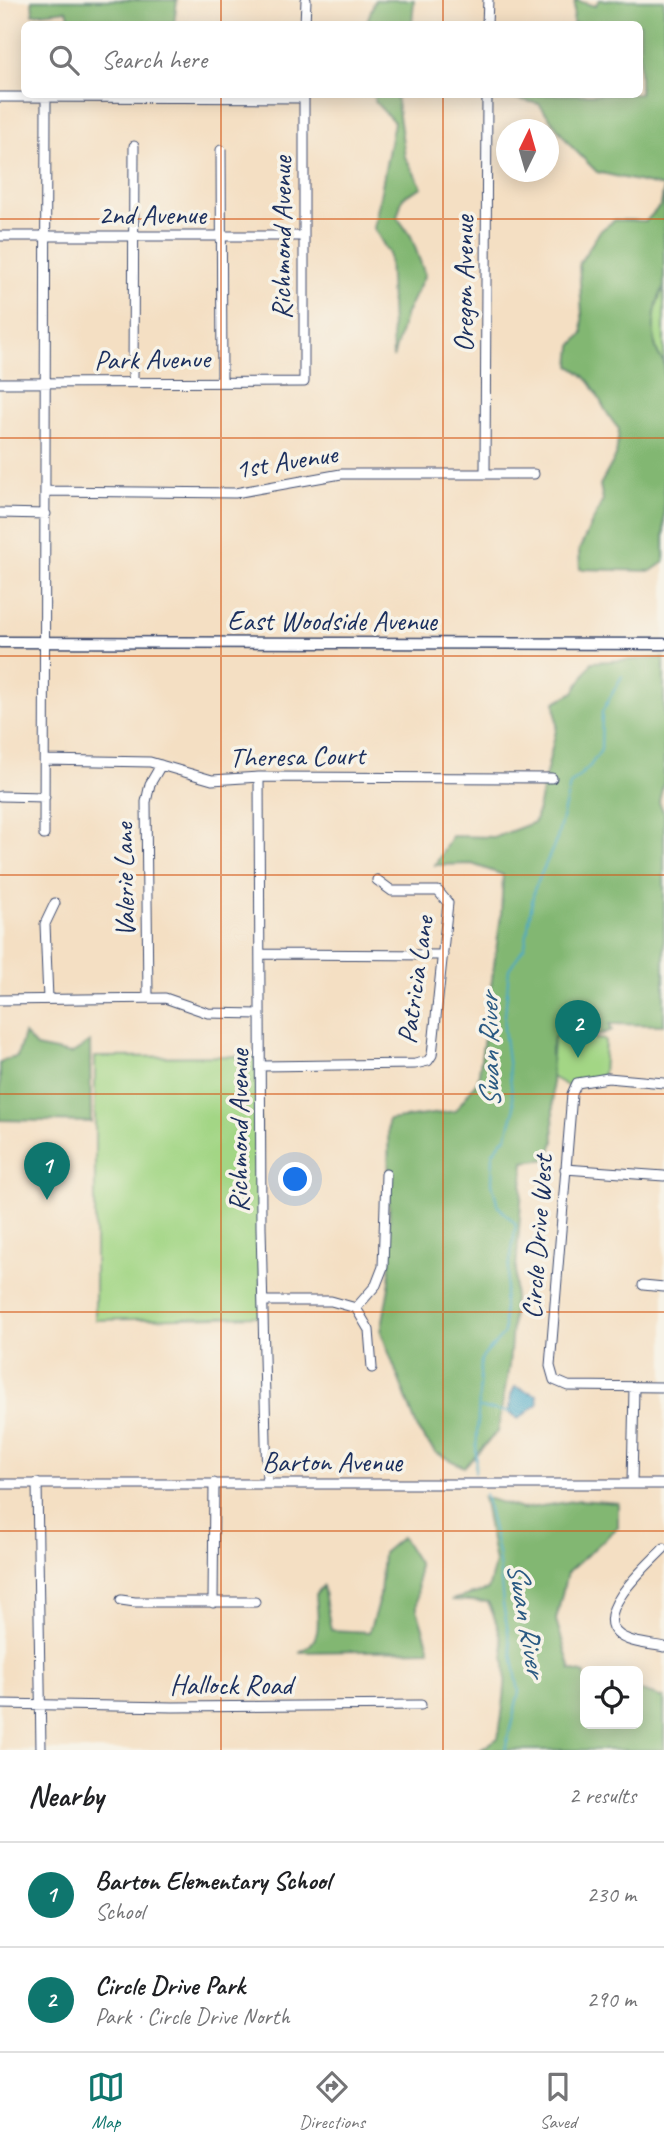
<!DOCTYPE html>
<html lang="en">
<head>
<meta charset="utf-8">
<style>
	:root { --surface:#fff; --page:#f6f6f6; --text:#202124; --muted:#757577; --line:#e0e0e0; --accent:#0f766e }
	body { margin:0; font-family:Caveat,sans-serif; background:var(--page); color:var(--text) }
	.controls { position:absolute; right:21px; bottom:21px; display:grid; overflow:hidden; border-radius:10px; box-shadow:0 4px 18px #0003 }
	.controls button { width:63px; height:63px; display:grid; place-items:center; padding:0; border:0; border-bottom:2px solid var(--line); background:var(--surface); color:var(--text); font:35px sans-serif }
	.compass { position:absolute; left:496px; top:119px; width:63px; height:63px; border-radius:50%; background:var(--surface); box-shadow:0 4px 18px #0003; rotate:5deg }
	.you { position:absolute; left:296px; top:1180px; width:24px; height:24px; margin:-18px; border:5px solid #fff; border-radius:50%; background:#1a73e8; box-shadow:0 0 0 10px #1a73e833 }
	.badge { display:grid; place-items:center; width:46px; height:46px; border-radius:50%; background:var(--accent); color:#fff; font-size:23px; font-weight:700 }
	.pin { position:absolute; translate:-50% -58px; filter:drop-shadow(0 2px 4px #0008) }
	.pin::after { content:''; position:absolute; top:37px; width:24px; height:21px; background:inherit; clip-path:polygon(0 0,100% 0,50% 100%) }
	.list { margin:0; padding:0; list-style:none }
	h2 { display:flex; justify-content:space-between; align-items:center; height:91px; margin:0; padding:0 28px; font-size:30px }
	h2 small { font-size:23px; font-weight:400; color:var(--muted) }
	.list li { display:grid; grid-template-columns:46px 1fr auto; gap:21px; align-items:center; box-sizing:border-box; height:105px; padding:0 28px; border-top:2px solid var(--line) }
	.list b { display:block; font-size:26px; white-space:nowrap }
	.list p { margin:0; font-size:23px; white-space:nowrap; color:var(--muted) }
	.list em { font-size:23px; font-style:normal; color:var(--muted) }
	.icon { flex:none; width:38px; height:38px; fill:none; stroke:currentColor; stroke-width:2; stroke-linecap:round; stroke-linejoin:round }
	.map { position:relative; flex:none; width:664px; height:1750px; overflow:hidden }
	.search { position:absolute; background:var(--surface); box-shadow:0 4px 18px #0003; left:21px; right:21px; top:21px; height:77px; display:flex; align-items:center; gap:18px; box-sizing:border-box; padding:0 24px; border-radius:10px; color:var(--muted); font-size:26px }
	.sheet { height:301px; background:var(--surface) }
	nav { display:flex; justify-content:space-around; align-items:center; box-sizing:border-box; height:98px; border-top:2px solid var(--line); background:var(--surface); font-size:19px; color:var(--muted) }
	nav a { display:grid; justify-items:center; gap:4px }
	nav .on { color:var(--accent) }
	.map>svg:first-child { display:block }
</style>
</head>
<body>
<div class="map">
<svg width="664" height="1750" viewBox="0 0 664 1750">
	<rect width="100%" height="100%" fill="#f7f3e8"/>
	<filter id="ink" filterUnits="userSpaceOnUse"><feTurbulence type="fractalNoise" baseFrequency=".0143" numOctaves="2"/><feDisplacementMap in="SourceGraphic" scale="14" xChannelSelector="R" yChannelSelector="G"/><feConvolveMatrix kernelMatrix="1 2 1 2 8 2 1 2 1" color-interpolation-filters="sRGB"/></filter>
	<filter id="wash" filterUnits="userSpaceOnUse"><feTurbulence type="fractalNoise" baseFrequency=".00686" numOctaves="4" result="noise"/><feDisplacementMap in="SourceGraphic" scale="28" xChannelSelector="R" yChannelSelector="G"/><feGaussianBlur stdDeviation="1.57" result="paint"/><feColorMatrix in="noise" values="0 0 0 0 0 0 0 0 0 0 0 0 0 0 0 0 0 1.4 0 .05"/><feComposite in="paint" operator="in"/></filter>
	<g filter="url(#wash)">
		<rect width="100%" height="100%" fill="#f4dfc3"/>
		<path fill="#a3d685" stroke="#5f8272" stroke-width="2" d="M664,287V362C648,346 653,305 664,287Z
			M554,1033L605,1040L603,1075L571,1088L550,1076Z
			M259,1056L261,1316L95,1320V1057Z"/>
		<path fill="#82b772" stroke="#4e7368" stroke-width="2" d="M32,0H177L174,24H71L67,10L33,14Z
			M375,0H414L412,24H366Z
			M575,0L595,6L599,0H664V287C653,305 648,346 664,362V562L651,571L580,569L579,550L603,500L600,485L616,456L619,429C596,405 600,382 570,366L572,346L583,333L579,264L600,231L615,220L646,221L661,205L664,187L597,172L571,146L539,104L501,95L640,94V24H573Z
			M373,95H396L405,157L422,187L403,197L397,217L411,236L425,275L406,313L393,358L389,254L374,228L394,122L376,103Z
			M664,658V781L659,802L664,813V1025L609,1024L612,1030L594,1037L555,1036L551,1048L554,1142L548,1159L524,1162L509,1366L498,1431L464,1467L436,1453L419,1432L381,1332L390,1281L388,1120L455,1111L478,1080L501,915L503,875L472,864L435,865L452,836L496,837L535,822L557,726L555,702L574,692L592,662Z
			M24,1034L36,1047L71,1054L90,1042L91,1122L0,1120V1064L4,1060L17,1057Z
			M483,1497L522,1509L580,1500L618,1503V1527L567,1573L556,1620L571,1670L585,1674V1724H638V1690L664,1698V1750H480L498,1738C508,1684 511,1653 488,1602L451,1600L488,1590L495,1563Z
			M402,1537L418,1563L417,1609L430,1650L299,1652C325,1642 317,1617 316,1594L323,1586L331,1630L369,1632L380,1596L383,1553Z"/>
		<path fill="#48a9c7" stroke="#326c92" stroke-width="2" d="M515,1387L537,1395L538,1404L518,1419L509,1412L511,1395Z"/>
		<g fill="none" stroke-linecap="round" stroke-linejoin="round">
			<path stroke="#48a9c7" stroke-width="2" d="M480,1408L509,1412
				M475,1472L481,1359L504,1334V1301L516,1224L498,1206L492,1183L493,1152L507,1135L514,1110L504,1028L509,969L525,946L534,890L557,839L570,785L590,766L601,750L602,712L622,676
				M485,1494L498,1553L503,1604L519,1692L505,1750"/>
		</g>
	</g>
	<g filter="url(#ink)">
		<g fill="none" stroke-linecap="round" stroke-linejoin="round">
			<g stroke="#3c496d" stroke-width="11">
				<path id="minor" d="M305,24L306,0
					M487,24L488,0
					M0,97L304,98
					M221,150L222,381
					M0,236H303
					M133,382L134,146
					M0,383L304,382V94
					M485,473L487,94
					M46,491L235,493L341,474H534
					M0,513L46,514
					M45,760L150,762L212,780L259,777L552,778
					M259,777L261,1227L267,1484
					M0,796L45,797
					M44,835L46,98
					M261,954L443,955
					M148,998L146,802L150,784L161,765
					M48,999L45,924L55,903
					M0,1000L165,998L208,1013L259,1014
					M261,1066L415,1064L428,1061L432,1055L448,903L438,891H392L377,880
					M664,1083L608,1078L577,1083L572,1094L550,1366L554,1380L568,1386L664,1387
					M565,1169L664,1176
					M643,1285L664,1287
					M265,1301H331L356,1308L369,1330L372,1368
					M356,1308L376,1285L383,1267L386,1174
					M37,1483L41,1750
					M632,1483L634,1387
					M0,1484H664
					M664,1548C649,1564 594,1611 617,1633C627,1643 650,1644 664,1647
					M121,1600L135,1602H255
					M213,1603L214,1483
					M0,1704L173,1707L421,1705"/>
			</g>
			<g stroke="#3c496d" stroke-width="13">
				<path id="major" d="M0,642L664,644"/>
			</g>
			<use href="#minor" stroke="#fff" stroke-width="9"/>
			<use href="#major" stroke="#fff" stroke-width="10"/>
		</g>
	</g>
	<path fill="none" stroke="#d45514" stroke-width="2" stroke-opacity="0.55" d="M221,0V24M443,0V24M221,94V1750M443,94V1750M0,219H664M0,438H664M0,656H664M0,875H664M0,1094H664M0,1312H664M0,1531H664"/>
	<g text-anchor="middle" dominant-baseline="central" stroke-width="7" stroke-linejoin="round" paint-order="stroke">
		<g font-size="28" fill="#1b2f5e" stroke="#f7f3e8">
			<text x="152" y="214">2nd Avenue</text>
			<text transform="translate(281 238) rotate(-90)">Richmond Avenue</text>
			<text transform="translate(463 284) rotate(-90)">Oregon Avenue</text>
			<text transform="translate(152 359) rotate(-1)">Park Avenue</text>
			<text transform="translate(286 461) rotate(-9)">1st Avenue</text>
			<text x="332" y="620">East Woodside Avenue</text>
			<text transform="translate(297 756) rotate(-1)">Theresa Court</text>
			<text transform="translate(124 880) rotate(-91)">Valerie Lane</text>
			<text transform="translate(415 980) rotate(-82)">Patricia Lane</text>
			<text transform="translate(238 1131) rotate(-90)">Richmond Avenue</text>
			<text transform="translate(537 1237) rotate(-86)">Circle Drive West</text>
			<text x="332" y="1461">Barton Avenue</text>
			<text x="231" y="1684">Hallock Road</text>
		</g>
		<g font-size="30" font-style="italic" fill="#2b5a83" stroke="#f7f3e8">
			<text transform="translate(489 1051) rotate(-91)">Swan River</text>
			<text transform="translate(527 1619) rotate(80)">Swan River</text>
		</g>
	</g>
</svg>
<div class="controls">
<button><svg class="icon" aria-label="locate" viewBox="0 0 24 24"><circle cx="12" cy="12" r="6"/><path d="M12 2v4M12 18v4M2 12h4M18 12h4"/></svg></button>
</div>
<svg class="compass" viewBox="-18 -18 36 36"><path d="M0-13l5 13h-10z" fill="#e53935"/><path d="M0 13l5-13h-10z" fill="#757577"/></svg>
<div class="you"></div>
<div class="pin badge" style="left:47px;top:1200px">1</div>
<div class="pin badge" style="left:578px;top:1058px">2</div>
<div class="search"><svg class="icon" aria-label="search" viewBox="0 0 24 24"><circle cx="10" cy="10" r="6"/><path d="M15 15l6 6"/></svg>Search here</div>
</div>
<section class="sheet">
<h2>Nearby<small>2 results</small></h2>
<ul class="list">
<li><span class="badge">1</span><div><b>Barton Elementary School</b><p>School</p></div><em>230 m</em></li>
<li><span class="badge">2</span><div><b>Circle Drive Park</b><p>Park · Circle Drive North</p></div><em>290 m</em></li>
</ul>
</section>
<nav>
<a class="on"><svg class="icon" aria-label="map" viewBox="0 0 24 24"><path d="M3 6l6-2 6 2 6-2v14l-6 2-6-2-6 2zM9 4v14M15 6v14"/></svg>Map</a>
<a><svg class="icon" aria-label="directions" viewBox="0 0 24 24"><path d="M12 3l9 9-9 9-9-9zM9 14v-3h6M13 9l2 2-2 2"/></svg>Directions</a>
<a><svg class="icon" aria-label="saved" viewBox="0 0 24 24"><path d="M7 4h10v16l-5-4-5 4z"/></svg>Saved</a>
</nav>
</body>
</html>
